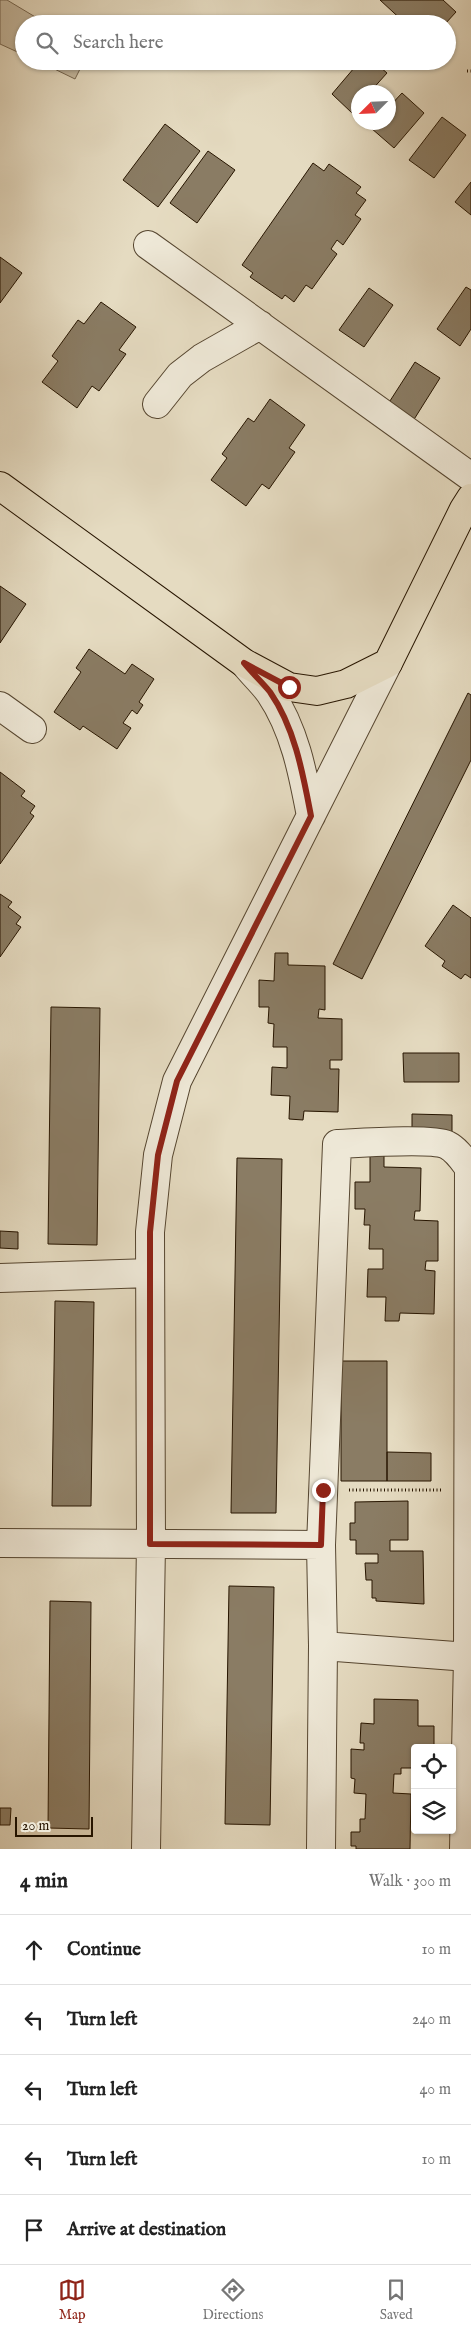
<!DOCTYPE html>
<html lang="en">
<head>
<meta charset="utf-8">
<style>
	:root { --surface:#fff; --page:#f2f2f2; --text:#222; --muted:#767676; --line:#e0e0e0; --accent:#8f2418 }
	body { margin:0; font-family:"IM FELL English",serif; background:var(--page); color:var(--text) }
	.controls { position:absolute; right:15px; bottom:15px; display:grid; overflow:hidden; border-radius:5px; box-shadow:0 1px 4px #0004 }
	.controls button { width:45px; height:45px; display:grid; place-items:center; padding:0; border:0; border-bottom:1px solid var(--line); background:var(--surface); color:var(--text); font:25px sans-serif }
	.compass { position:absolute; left:351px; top:85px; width:45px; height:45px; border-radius:50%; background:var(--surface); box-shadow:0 1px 4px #0004; rotate:246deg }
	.scale { position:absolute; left:15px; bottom:12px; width:78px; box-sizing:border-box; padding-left:5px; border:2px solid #271500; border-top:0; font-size:14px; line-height:18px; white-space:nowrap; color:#271500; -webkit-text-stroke:4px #eee8d7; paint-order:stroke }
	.stop { position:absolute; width:15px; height:15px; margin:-11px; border:4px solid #8f2418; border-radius:50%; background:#fff }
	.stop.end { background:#8f2418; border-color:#fff; box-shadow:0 1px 5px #0008 }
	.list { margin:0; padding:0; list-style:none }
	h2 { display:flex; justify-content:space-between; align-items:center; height:65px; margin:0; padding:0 20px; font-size:21px }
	h2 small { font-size:16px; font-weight:400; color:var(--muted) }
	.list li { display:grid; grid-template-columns:32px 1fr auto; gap:15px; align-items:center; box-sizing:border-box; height:70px; padding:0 20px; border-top:1px solid var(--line) }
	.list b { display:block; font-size:19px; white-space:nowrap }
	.list em { font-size:16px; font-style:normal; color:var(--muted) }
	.icon { flex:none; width:28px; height:28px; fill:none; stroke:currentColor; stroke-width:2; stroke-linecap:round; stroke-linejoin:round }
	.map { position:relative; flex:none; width:471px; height:1849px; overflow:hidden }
	.search { position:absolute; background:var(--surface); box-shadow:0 1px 4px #0004; left:15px; right:15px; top:15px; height:55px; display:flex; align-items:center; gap:12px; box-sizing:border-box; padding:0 18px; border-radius:28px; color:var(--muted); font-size:19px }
	.sheet { height:415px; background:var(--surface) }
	nav { display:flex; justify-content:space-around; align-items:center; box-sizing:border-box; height:70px; border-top:1px solid var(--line); background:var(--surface); font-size:14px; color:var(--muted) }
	nav a { display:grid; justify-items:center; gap:2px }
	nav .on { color:var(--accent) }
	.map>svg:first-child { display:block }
</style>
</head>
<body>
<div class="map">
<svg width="471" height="1849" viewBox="0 0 471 1849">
	<rect width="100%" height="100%" fill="#e5dbc1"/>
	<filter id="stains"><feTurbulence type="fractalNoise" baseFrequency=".004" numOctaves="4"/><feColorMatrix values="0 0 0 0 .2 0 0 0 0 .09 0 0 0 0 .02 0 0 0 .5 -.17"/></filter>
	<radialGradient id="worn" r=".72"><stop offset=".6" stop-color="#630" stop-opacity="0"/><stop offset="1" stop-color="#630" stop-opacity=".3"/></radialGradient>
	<path fill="#c5b9a0" stroke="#766750" d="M0,0H7L47,24H24V55L0,44Z
		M38,61H84L75,79Z"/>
	<path fill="#8a7c64" stroke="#271500" d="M380,0H443L456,12L445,24H406Z
		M360,61H373L387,73L370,92H358V106L352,113L332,94Z
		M402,93L424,113L394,148L371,128L376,122H388V108Z
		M442,117L466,135L434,178L409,160Z
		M165,124L200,151L158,207L123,180Z
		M208,151L235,170L197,223L170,203Z
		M313,163L324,171L329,164L361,187L356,193L366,200L355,215L361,219L343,245L337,240L331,249L337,254L312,289L306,285L294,302L285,295L282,299L250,277L253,273L242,265Z
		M471,182V215L455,202Z
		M0,257L22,273L0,303Z
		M466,287L471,290V329L460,346L437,329Z
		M369,288L393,305L364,347L339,330Z
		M101,302L136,327L119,350L126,354L99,391L92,386L77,408L42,382L58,361L52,356L78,320L84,324Z
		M415,362L440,378L413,421L388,404Z
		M270,399L305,425L289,448L295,452L269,489L262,484L246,506L211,480L227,458L222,454L248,418L254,422Z
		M0,586L26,604L0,643Z
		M89,649L125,674L132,664L154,679L139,702L143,705L137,714L132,710L123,723L131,728L117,749L83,726L80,730L54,712L81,672L76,668Z
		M468,693L471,695V760L362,979L333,964Z
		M0,772L25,791L21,796L35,806L30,813L34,816L0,864Z
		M0,894L12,902L8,907L21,917L16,924L21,927L0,957Z
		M453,905L471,918V978L465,974L461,979L442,966L445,961L425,946Z
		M275,953H288V965L325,966V1010L319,1009L318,1018L342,1019V1060H330V1069H339L338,1112L304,1111L303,1120L289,1119L290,1096L271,1095L272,1067L287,1068V1047H273L274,1024L268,1023L269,1007H259V980L274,981Z
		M51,1007L100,1008L97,1245L48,1244Z
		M403,1053H459V1082H404Z
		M412,1114L452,1115V1134L412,1133Z
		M370,1154L384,1155V1167L421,1168L420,1211H415L414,1220L438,1221V1261H426L425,1270L435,1271L434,1314L400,1313L399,1321H385L386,1297H367L368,1269H383V1249H369L370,1225H364L365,1209H355V1182H370Z
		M237,1158L282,1159L276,1513H231Z
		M0,1231L18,1232V1249L0,1248Z
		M55,1301L94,1302L91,1506H52Z
		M341,1361H387V1481H341Z
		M387,1452L431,1453V1481H387Z
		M408,1501V1540H390V1551H423L424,1604L376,1601V1598H372V1580H366L365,1563H378V1554H356V1540H350V1523H355V1502Z
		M229,1586L274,1587L270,1825L225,1824Z
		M50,1601L91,1602L89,1829L48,1828Z
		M374,1699L418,1700V1726H434V1748H415V1768H401V1774H394L393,1793L411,1794L410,1849H356V1846H351V1832H360V1819H365L366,1794L354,1793L355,1779L351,1778V1749L364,1750V1743H360L361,1723L374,1724Z
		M0,1808H11L10,1825H0Z"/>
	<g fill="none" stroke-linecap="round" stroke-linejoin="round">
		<g stroke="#564630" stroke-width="30">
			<path id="minor" d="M148,245L471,477
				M157,404L180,375L202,358L260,325
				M245,664C253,674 263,683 270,693C295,730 303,774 311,816
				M0,706L32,729
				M0,1278L150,1273
				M0,1543L321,1545
				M323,1646L468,1657
				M146,1849L151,1544L150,1232L158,1155L177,1081L388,663
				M321,1849L323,1646L321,1545L337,1144C359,1143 432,1138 447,1145C457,1150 463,1160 469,1168L468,1657L464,1849"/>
		</g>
		<g stroke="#271500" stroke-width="30">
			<path id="major" d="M0,486L244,663L289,687L317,691L346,684L388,663L464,509L471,498"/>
		</g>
		<path stroke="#271500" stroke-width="3" stroke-dasharray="1 2.5" stroke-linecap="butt" d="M467,71H471
			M349,1490H443"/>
		<use href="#minor" stroke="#eee8d7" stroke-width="28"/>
		<use href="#major" stroke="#e5dbc1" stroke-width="28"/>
	</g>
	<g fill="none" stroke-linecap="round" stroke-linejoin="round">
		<path stroke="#8f2418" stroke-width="6" d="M289,687L244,663C252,673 262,682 270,692C295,728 303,774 311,816L177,1081L158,1155L150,1232V1544L321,1545L323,1490"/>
	</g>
	<rect width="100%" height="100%" filter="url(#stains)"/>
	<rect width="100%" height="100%" fill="url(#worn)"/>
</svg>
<div class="controls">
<button><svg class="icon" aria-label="locate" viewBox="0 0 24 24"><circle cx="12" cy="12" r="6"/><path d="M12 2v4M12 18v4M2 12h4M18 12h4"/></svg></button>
<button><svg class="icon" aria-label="layers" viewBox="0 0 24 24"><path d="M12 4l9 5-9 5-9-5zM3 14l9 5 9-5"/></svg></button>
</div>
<svg class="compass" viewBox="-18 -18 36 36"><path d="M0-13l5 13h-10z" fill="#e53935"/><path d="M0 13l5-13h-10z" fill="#767676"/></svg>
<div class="scale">20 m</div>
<div class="stop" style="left:289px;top:687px"></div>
<div class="stop end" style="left:323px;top:1490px"></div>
<div class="search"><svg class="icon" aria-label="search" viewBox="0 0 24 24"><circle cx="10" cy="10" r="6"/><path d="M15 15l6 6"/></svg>Search here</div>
</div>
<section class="sheet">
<h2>4 min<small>Walk · 300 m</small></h2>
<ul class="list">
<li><svg class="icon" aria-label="ahead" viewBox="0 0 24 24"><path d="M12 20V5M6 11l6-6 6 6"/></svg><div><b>Continue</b></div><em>10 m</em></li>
<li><svg class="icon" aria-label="left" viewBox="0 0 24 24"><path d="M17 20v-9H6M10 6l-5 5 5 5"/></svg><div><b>Turn left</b></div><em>240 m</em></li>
<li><svg class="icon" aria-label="left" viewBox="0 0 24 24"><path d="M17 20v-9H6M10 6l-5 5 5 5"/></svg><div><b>Turn left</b></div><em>40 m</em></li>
<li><svg class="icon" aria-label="left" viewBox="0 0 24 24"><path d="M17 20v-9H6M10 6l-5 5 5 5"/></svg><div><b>Turn left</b></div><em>10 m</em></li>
<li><svg class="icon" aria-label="arrive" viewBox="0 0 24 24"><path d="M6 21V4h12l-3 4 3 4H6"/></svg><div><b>Arrive at destination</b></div></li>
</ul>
</section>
<nav>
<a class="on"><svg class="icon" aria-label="map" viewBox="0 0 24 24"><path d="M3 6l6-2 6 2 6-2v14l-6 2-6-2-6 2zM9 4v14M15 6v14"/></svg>Map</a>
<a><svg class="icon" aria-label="directions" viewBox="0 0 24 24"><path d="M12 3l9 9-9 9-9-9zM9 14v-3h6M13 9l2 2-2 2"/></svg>Directions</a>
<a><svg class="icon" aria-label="saved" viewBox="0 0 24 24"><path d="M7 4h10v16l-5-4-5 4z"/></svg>Saved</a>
</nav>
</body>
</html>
